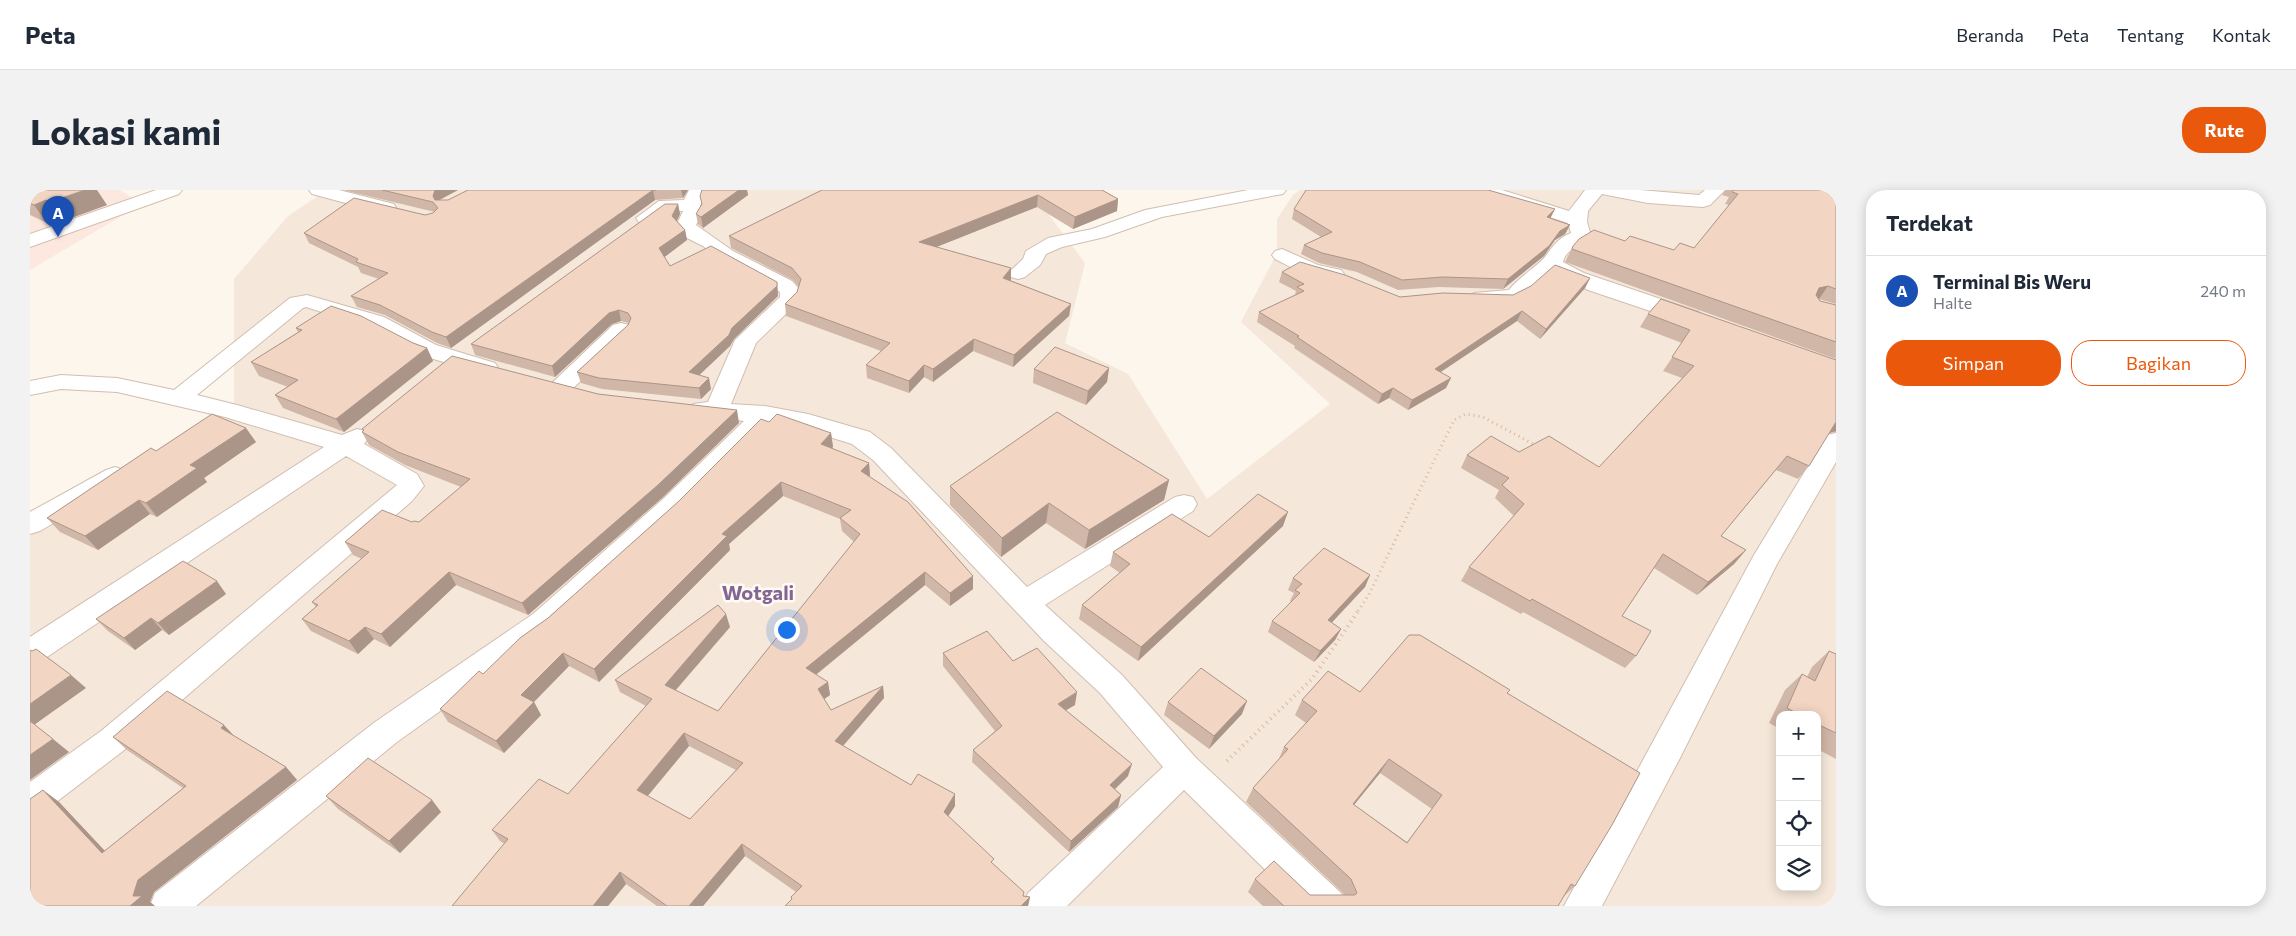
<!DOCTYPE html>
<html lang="id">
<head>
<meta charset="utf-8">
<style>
	:root { --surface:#fff; --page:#f2f2f3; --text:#1f2937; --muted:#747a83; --line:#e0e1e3; --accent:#ea580c }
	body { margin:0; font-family:Commissioner,sans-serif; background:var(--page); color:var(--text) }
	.controls { position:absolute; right:15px; bottom:15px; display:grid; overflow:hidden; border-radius:10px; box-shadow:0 2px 12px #0003 }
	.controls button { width:45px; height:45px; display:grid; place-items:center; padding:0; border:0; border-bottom:1px solid var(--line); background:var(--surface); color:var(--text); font:25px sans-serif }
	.you { position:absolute; left:756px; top:439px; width:18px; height:18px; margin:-12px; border:4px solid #fff; border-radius:50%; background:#1a73e8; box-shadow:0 0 0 8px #1a73e833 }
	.badge { display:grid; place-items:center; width:32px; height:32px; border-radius:50%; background:var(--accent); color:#fff; font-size:16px; font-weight:700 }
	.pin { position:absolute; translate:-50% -41px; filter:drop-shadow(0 1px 2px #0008) }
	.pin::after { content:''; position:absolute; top:26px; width:18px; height:15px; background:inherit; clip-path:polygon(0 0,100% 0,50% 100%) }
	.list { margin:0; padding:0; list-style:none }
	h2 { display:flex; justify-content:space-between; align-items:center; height:65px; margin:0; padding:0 20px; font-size:21px }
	h2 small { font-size:16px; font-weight:400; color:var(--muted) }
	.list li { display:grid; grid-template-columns:32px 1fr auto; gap:15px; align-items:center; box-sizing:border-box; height:70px; padding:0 20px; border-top:1px solid var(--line) }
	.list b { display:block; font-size:19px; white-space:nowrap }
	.list p { margin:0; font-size:16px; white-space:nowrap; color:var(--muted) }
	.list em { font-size:16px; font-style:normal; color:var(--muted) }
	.actions { display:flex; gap:10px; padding:15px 20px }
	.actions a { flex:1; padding:11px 0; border:1px solid var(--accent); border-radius:20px; text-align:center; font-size:18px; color:var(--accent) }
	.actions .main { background:var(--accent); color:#fff }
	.icon { flex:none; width:28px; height:28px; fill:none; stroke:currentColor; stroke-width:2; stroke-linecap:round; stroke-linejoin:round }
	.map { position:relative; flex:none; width:1806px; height:716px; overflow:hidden; border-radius:20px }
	header { display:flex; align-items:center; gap:30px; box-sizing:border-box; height:70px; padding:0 25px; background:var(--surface); border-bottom:1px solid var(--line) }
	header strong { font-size:24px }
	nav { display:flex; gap:28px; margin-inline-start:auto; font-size:18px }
	.intro { display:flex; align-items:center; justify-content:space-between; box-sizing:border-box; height:120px; padding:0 30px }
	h1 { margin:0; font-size:35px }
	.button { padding:12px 22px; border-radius:20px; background:var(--accent); color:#fff; font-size:18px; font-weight:700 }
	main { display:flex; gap:30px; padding:0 30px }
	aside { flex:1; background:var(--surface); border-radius:20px; box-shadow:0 2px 12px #0003 }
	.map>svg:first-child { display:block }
</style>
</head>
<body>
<header>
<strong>Peta</strong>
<nav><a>Beranda</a><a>Peta</a><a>Tentang</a><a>Kontak</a></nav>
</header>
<div class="intro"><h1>Lokasi kami</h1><a class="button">Rute</a></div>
<main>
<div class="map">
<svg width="1806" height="716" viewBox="0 0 1806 716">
	<rect width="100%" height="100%" fill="#fdf6ec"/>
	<path fill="#f5e8da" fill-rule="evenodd" d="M297,0H1004L1022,29L1055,73L1035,153L1098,184L1177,309L1300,214L1211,132L1247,63V29L1263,5L1270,0H1806V716H0V338L204,224V89L258,26ZM1750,525H1787V697H1750Z"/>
	<path fill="#fde8e0" d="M0,0H90L112,14L0,80Z"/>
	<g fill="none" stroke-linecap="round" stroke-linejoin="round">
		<g stroke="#d1beb0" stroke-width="2">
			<path id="minor" d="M126,0H152L149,4L0,57V44Z
				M279,0H309L364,14L366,18L364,22L357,24L282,4Z
				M659,0H677L670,16L672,23L666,35L703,61L762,91L771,101L767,113L726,153L701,214L735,216L778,224L840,242L861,258L997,397L1145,307L1154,305L1163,307L1167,314L1163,321L1015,415L1092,485L1166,568L1311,703L1316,716H1272L1154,600L1037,716H993L998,703L1133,577L1070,503L1014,451L843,270L822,254L767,237L739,234L651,323L523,440L367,552L166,716H120L125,703L345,532L503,424L633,309L714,231L663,224L659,219L663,214L678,212L705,150L750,107V102L689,69L673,56L657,48L646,36L653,21C649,21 644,20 640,21C628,24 624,36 609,32L606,28L629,11L654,10Z
				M1218,0H1256L1253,4L1247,5L1132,27L1075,47L1032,57L1016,64L1010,75L995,87L988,89L981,87L978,83L993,69L996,61L1018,48L1062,39L1115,20Z
				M1444,0H1472L1539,21L1555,0H1610L1669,5L1675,0H1695L1680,15L1673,17L1618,13L1572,4L1558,21L1557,32L1561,46C1553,57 1537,56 1533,72L1554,83L1669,122L1672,127L1669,132L1661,133L1653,132L1558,100L1521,82C1511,90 1503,99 1495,107C1484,117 1457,115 1444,111L1440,107L1444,103L1479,100C1489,87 1504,79 1515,67C1523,56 1528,48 1541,43L1538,33L1447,4Z
				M1252,59L1288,75L1311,80L1314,84L1311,88C1288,94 1265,79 1245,69L1242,65L1245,61Z
				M277,105L354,127L406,155L465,173L468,178L465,183L457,185L390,165L338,137L276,117L273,118L167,205L207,215L312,245L327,239L336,241L339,247L334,254L387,284L394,296L382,311L93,561L12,623L0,627V592L71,541L367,295L316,266L11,471L0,474V447L294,257L195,227L87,202L31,199L0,205V191L31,185L87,188L144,200L260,108Z
				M591,133L599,135L602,140L599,145L539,202L531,204L523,202L519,197L523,192L583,135Z
				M1806,243V272L1747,374L1650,568L1572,716H1534L1724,365L1797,245Z
				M85,277L94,280L98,286L94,292L10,341L0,344V322L76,280Z"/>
		</g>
		<path stroke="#d9b8a5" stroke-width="3" stroke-dasharray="1 4" stroke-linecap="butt" d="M1328,421L1338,406L1424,230L1436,224L1453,227L1507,256"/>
		<path stroke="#d9b8a5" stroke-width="4" stroke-dasharray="1 4.5" stroke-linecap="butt" d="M1197,571L1282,489L1329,420"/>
		<use href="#minor" fill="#fff" fill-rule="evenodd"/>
	</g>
	<path fill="#d1b7a8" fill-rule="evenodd" d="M0,0L77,15L33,31L28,28L17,33L0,25Z
		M313,0H428L410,10H418L438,0H658L653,8L625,10L421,158L407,153L355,125L327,117L321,106L349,89L331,83L328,77L279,53L274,43L395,25L403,23L405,22Z
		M672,0H717L718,5L673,38L668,34L666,24L672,14Z
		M792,0H1072L1088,9L1087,21L1043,39L1007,17L906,57L981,78L980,90L1041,114L1039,126L983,177L943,161L903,192L894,187L879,203L837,188L836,175L851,161L756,126L755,114L767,102L769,97L763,90L701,58L699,46Z
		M1696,0H1806V114L1789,109L1790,111L1806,115V169L1535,72L1543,56L1595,51L1644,60L1664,58L1699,15L1695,14L1699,7L1692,5Z
		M648,14L650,24L647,31L655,40L657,50L634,67L640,76L747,92L748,103V106L704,149L700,156L669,185L681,199L671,209L572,199L551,193L547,182L598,135L599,133L591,131L582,134L525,187L445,165L441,154Z
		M1264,19L1521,28L1540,35L1535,44L1525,50L1514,66L1473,99L1409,97L1368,100L1327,82L1289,73L1271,64L1274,55L1291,47L1262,29Z
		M1252,82L1370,107L1483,105L1560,88L1555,98L1510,149L1487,131L1411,182L1416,198L1378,220L1359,208L1348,214L1264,158L1265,156L1227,132L1229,122L1265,105L1266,101L1249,92Z
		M1618,124L1806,170V242L1799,243L1779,276L1768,289L1746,280L1691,346L1716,360L1704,374L1667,405L1624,378L1592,426L1606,466L1595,478L1493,422L1491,424L1431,391L1439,377L1484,326L1465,308L1469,300L1431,278L1437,265L1489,262L1569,277L1652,188L1633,181L1652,153L1610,137Z
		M266,138L383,153L397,158L403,171L314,242L253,218L245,205L258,197L229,186L221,172L268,142Z
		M1079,178L1077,192L1056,215L1003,193L1004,179Z
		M568,204L709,233L632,308L498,425L426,395L360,457L344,449L328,464L281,441L272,429L286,417L282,412L332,369L323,365L315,352L382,332H389L431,297L375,275L339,255L332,242L333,240L332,239Z
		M739,232L801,243L803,257L801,258L839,273L840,287L943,399L920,416L895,395L786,485L798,492L800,505L794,509L801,520L853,496L854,508L813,556L881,595L925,604V616L918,626L993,706L1000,707L998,716H755L761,710V707L766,702L715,666L673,716H627L596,694L578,716H422L475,654L470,651L462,640L538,604L616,516L590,502L585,490L700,437L645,500L688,521L824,352L812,341L810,329L753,306L699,354L700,360L569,492L539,476L504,512L511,525L474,563L418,532L410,519L453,484L518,428ZM659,556L706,580L660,629L617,606Z
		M226,252L174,288L177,292L127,327L120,324L68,360L30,342L17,328L126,261Z
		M1139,290L1134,310L1055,359L1016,333L971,367L920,315V296Z
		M1253,336L1108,471L1049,429L1052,415L1090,383L1080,376L1083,362Z
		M1340,385L1335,397L1301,433L1311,439L1305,450L1284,472L1238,442L1242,431L1261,412L1260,411L1264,403L1258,400L1263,388Z
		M196,404L139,445L132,440L105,460L78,441L66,429Z
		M1799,461L1806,464V569L1787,559V525H1750V539L1739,533L1755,500L1772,484L1777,487L1782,477Z
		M913,463L983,471L1045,515L1036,520L1098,586L1085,599L1091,605L1088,617L1039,662L942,572L943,560L965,541L913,476Z
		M1330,502L1477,503L1545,696L1534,706L1528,716H1233L1218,702L1225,689L1280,705H1314L1312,702L1216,612L1223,598L1248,571L1254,557L1276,533L1265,525L1272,510ZM1350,583L1402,619L1377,652L1324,615Z
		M1138,512L1212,524L1179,559L1134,525Z
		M204,546L256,577L267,590L124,702L120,712L125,716H0L13,600L29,612L75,661L153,598L97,560L83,547Z
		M296,606L402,610L411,622L370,663L308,619Z"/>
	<path fill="#aa9588" d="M55,0H67L77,15L33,31L20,12Z
		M405,0H428L409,10L407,16L403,6Z
		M623,0L625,10L421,158L416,147Z
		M651,0H658L653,8Z
		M709,0H717L718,5L673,38L671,27Z
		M1008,5L1007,17L889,64V52Z
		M1088,9L1087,21L1043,39L1045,27Z
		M16,10L28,28L17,33L4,15Z
		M648,14L650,24L644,36L642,26Z
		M1525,19L1520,29L1517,27Z
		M1540,35L1535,44L1525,50L1514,66L1473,99L1478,89L1530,41Z
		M655,40L657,50L632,69L629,58Z
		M981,78V90L972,100L973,88Z
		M1560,88L1555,98L1510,149L1516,139Z
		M747,92L748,106L704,149L700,156L661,193L659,182Z
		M1798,96L1789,109L1779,111L1789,98Z
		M1041,114L1039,126L983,177L984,165Z
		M589,120L591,131L582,134L525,187L522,176L579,123Z
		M1492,121L1487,131L1400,189L1405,179Z
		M944,149L943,161L903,192V179Z
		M397,158L403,171L314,242L306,229Z
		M894,175V187L879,203V191Z
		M1079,178L1077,192L1056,215L1058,201Z
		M679,188L681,199L671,209L669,198Z
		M1421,188L1416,198L1378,220L1382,210Z
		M1363,198L1359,208L1348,214L1352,204Z
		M707,220L709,233L632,308L498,425L492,413Z
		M1806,232V241L1795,244Z
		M216,238L226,252L174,288L177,292L127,327L116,313L160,275Z
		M801,243L803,257L793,268L791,254Z
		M839,273L840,286L832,295L831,281Z
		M1139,290L1134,310L1055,359L1059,340Z
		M751,292L753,306L699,354L700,360L569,492L564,479L692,344Z
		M109,310L120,324L68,360L55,346Z
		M1019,313L1016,333L971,367L972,348Z
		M1258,322L1253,336L1108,471L1111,457Z
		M1716,360L1704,374L1667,405L1678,392Z
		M419,382L426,395L360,457L351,444Z
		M895,382V395L778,491L776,478Z
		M1340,385L1335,397L1293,442L1298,430Z
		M943,386V399L920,416V403Z
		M187,391L196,404L139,445L128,433Z
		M696,424L700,437L639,508L635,495Z
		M121,428L132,440L105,460L94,448Z
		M335,437L344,449L328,464L319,451Z
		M1311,439L1305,450L1284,472L1290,461Z
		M533,463L539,476L498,518L491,505Z
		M41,485L56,498L4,535L0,532V514Z
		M798,492L800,505L790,512L788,499Z
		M853,496L854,508L806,564L805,551Z
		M1047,502L1045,515L1026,526L1028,514Z
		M1217,511L1212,524L1179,559L1184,546Z
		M504,512L511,525L474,563L466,551Z
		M194,535L206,548L191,538Z
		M654,543L659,556L612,613L607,600Z
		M23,549L39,562L0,590V565Z
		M1359,569L1350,583L1314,627L1323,614Z
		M1102,574L1098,586L1077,607L1080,595Z
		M256,577L267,590L124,702L120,712L125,716H100L108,690Z
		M13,600L29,612L88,675L72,663Z
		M925,604V616L913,634L914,622Z
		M1091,605L1088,617L1039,662L1041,651Z
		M402,610L411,622L370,663L359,651Z
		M712,654L715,666L673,716H659Z
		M590,682L596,694L578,716H563Z
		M1000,707L998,716H991Z"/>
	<path fill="#f3d5c3" stroke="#aa9588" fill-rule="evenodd" d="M0,0H55L20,12L16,10L4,15L0,13Z
		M352,0H405L403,6L405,10H418L438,0H626H623L416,147L402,142L350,115L321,106L358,83L326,72L328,69L274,43L324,8L395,25L403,23L408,18L403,12Z
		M672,0H709L671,27L666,24L672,14L670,6Z
		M792,0H1072L1088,9L1045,27L1008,5L889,52L981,78L973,88L1041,114L984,165L944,149L903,179L894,175L879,191L836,175L860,153L755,114L767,102L771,89L762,78L699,46Z
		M1276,0H1458L1525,19L1517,27L1540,35L1530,41L1519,56L1478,89L1413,87L1372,90L1330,72L1292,63L1274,55L1302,42L1264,19Z
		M1704,0H1806V99L1798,96L1789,98L1786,105L1790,111L1806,115V152L1542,59L1543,56L1549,49L1564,40L1595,51L1600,46L1644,60L1650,53L1664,58L1708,4L1702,2Z
		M635,14H648L642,26L655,40L629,58L640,76L681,56L747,92V96L702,138L699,145L659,182L679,188L669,198L569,188L547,182L598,135L601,128L598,123L589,120L579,123L522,176L441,154Z
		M1270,72L1315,85L1370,107L1413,103L1483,105L1501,96L1525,75L1560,88L1516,139L1492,121L1405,179L1421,188L1382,210L1363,198L1352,204L1267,147L1269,146L1229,122L1274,101L1267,97L1274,94L1252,82Z
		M1631,109L1806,170V232L1779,276L1757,266L1691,346L1716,360L1678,392L1633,364L1592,426L1621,441L1606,466L1502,409L1500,411L1439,377L1494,314L1472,295L1479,288L1437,265L1461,246L1489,262L1519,246L1569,277L1664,176L1642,167L1660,140L1618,124Z
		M301,116L331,126L383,153L397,158L306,229L245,205L268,190L221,172L272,140L266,138Z
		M1025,157L1079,178L1058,201L1004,179Z
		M422,166L568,204L707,220L628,295L492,413L419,382L351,444L335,437L319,451L272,429L288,415L282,412L339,362L315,352L352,320L382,332L384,331L389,332L440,289L368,262L332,242L334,240L332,239Z
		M1027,222L1139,290L1059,340L1019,313L972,348L920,296Z
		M182,224L216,238L160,275L167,278L116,313L109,310L55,346L17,328L121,258L126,261Z
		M747,224L801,243L791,254L839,273L831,281L878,312L943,386L920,403L895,382L776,478L798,492L788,499L801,520L853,496L805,551L881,595L888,584L925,604L914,622L964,669L961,672L994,702L993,706L1000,707L991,716H755L762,709L761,707L772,696L712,654L659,716H637L590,682L563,716H422L478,649L462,640L509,589L538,604L622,509L585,490L688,415L696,424L635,495L688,521L830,344L810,328L821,320L751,292L692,344L697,346L564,479L533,463L491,505L504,512L466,551L410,519L449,481L453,484L490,448L518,428L649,311L731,229L739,232ZM654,543L713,573L660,629L607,600Z
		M1228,304L1258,322L1111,457L1052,415L1100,374L1083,362L1142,324L1179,347Z
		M1294,358L1340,385L1298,430L1311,439L1290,461L1242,431L1270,403L1265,400L1272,394L1263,388Z
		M153,371L187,391L128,433L121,428L94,448L66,429Z
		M957,441L983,471L1007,458L1047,502L1028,514L1102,574L1080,595L1091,605L1041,651L943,560L972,536L913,463Z
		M1379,445H1390L1480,500L1477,503L1610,583L1582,635L1545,696L1541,694L1528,716H1254L1225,689L1244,671L1280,705H1325L1327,703L1321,689L1223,598L1258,559L1254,557L1287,521L1272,510L1298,481L1330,502ZM1359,569L1412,605L1377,653L1323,614Z
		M6,459L41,485L0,514V460L2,461Z
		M1799,461L1806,464V543L1787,534V525H1770L1757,518L1772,484L1785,491Z
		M1171,478L1217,511L1184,546L1138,512Z
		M137,501L194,535L191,538L256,577L108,690L103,706H112L100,716H0V609L13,600L72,663L156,596L83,547Z
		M0,531L23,549L0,565Z
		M338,568L402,610L359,651L296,606Z"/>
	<g text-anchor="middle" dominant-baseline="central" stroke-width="5" stroke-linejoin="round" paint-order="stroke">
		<g font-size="20" font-weight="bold" fill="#846695" stroke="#fffaf3">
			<text x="728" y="402">Wotgali</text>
		</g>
	</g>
</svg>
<div class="controls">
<button>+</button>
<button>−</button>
<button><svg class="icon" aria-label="locate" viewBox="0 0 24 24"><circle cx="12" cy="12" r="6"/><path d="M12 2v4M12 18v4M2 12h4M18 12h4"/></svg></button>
<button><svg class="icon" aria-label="layers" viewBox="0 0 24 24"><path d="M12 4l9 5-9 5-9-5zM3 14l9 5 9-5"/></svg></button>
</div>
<div class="you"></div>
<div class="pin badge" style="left:28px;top:47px;background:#1a4fb4">A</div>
</div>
<aside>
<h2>Terdekat<small></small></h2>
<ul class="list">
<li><span class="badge" style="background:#1a4fb4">A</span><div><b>Terminal Bis Weru</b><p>Halte</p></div><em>240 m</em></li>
</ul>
<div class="actions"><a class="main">Simpan</a><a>Bagikan</a></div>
</aside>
</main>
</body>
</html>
